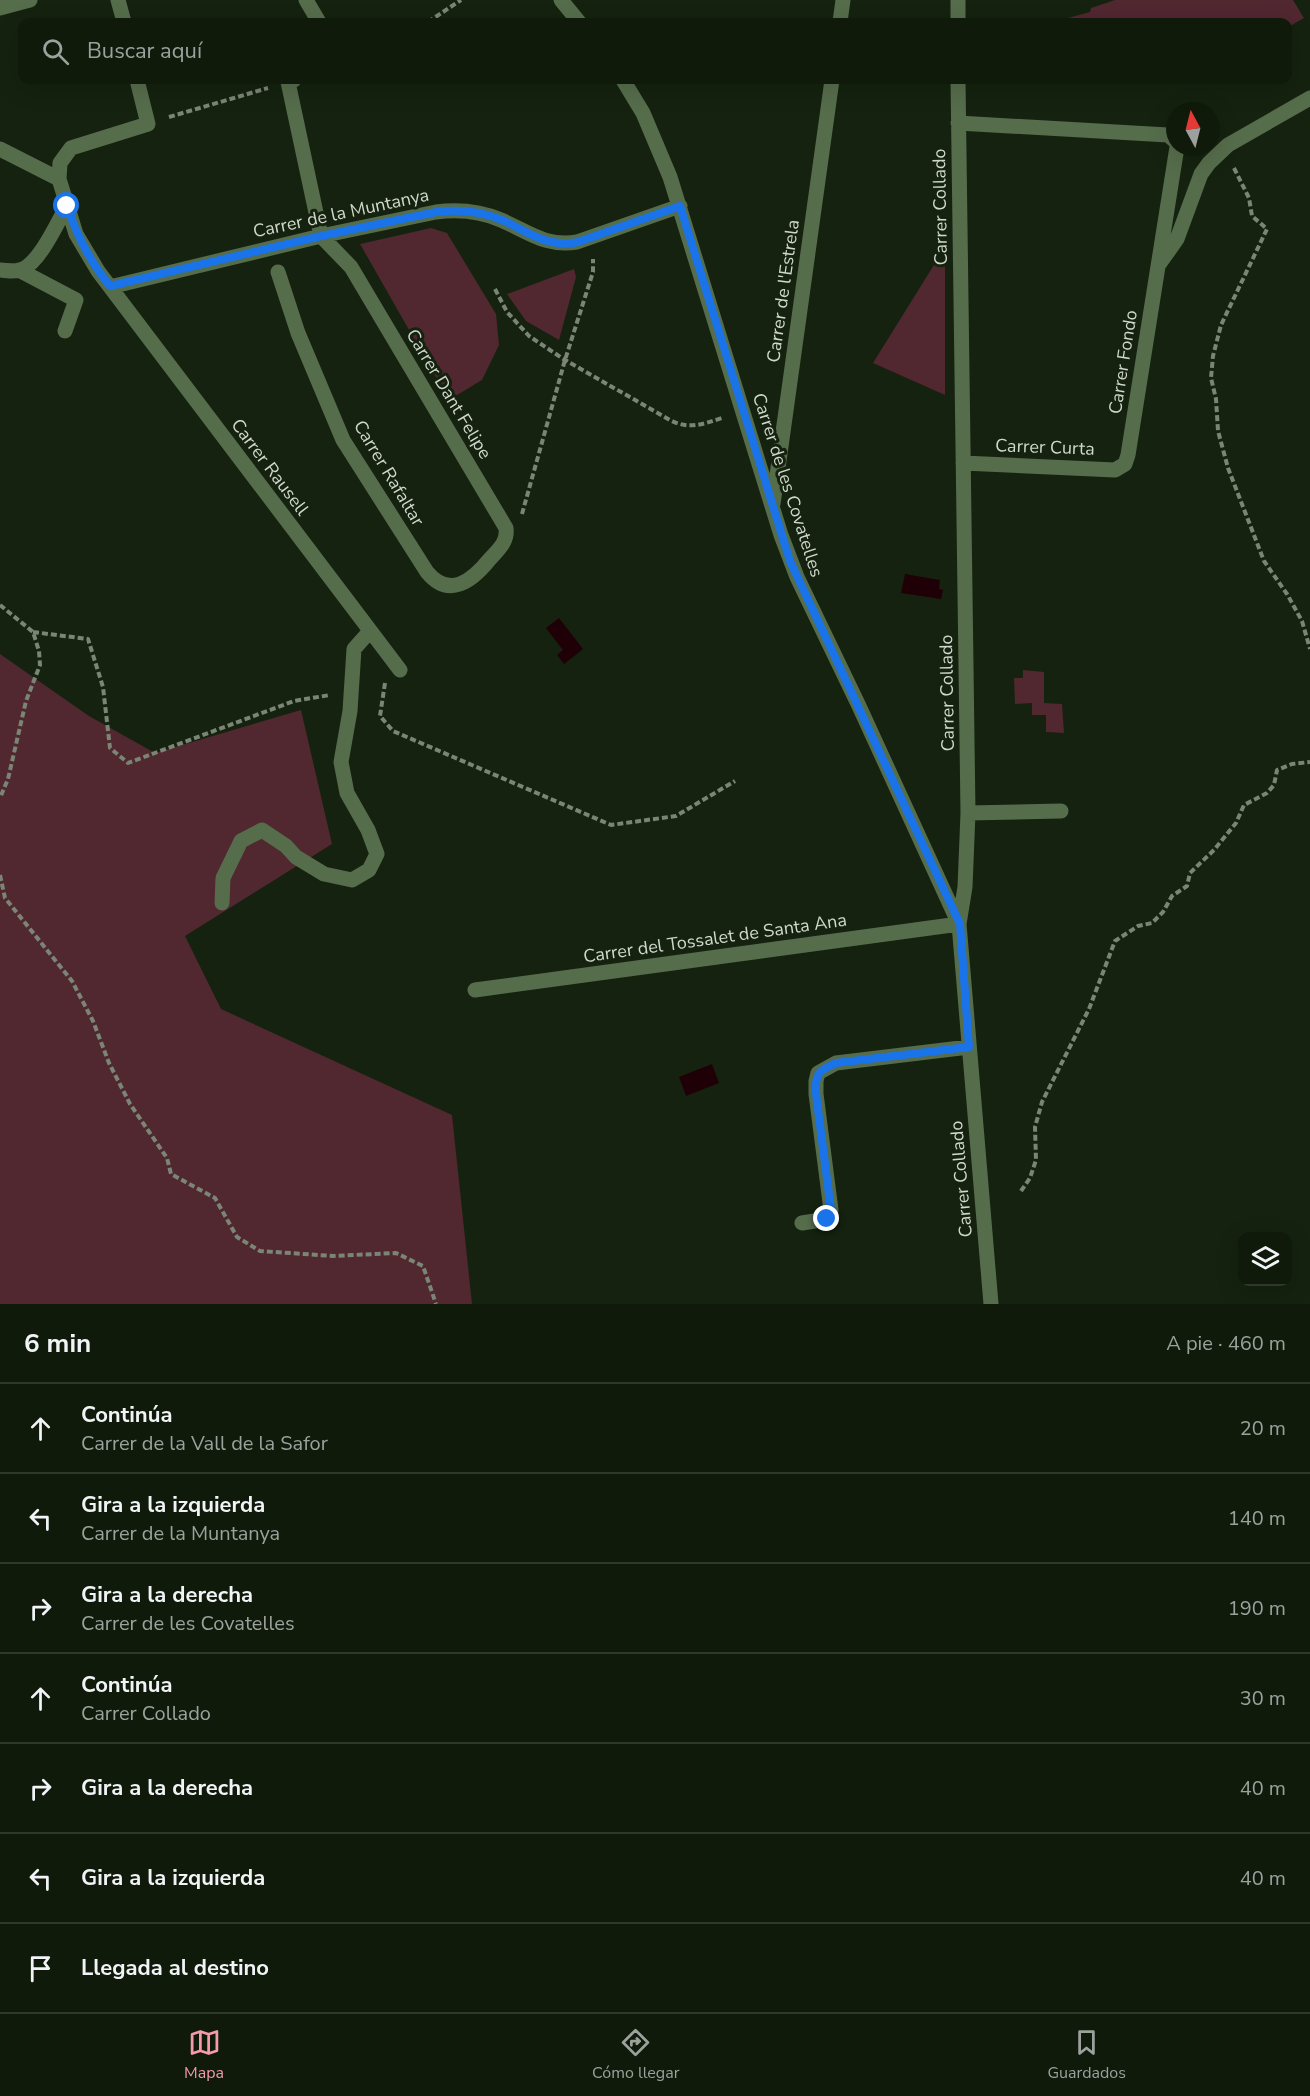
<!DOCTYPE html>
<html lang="es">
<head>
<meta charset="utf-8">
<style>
	:root { --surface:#101a0b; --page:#1e2719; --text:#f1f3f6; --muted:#9ca19d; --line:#30382c; --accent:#f39aab }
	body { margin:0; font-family:"Nunito Sans",sans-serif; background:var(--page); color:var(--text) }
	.controls { position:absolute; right:18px; bottom:18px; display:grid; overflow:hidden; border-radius:12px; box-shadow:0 6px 24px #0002 }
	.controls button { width:54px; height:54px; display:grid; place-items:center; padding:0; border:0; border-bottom:2px solid var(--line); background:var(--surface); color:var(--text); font:30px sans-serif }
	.compass { position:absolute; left:1166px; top:102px; width:54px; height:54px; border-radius:50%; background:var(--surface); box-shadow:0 6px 24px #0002; rotate:353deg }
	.stop { position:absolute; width:18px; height:18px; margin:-14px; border:4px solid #1a73e8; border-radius:50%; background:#fff }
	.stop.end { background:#1a73e8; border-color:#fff; box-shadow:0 2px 6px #0008 }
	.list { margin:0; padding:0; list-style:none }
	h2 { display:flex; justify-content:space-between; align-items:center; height:78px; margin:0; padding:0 24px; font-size:26px }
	h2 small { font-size:20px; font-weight:400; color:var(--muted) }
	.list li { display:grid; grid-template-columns:39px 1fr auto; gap:18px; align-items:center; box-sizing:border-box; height:90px; padding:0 24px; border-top:2px solid var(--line) }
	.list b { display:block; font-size:22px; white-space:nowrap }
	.list p { margin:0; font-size:20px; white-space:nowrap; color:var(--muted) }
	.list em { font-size:20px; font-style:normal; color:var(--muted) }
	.icon { flex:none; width:33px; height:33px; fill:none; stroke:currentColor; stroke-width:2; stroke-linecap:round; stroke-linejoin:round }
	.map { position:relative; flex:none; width:1310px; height:1304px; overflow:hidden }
	.search { position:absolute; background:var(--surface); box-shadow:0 6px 24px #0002; left:18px; right:18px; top:18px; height:66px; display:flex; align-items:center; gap:15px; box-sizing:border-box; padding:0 21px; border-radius:12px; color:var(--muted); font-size:22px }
	.sheet { height:708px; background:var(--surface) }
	nav { display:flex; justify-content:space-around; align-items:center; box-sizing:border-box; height:84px; border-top:2px solid var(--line); background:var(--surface); font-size:16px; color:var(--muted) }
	nav a { display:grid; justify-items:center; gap:3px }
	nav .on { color:var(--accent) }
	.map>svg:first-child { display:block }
</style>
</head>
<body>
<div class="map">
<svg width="1310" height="1304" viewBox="0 0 1310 1304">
	<rect width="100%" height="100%" fill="#15220f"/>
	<path fill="#512730" d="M1115,0H1293L1304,18L1288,27V22H1053L1090,12L1091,8Z
		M431,228L447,233L496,314L499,345L482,380L449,400L360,244Z
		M937,260L945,264V395L873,363Z
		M574,269L576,277L559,340L526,321L507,294Z
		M0,654L89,716L155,753L301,710L332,844L185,936L221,1009L452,1115L472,1304H0Z
		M1023,670L1044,672V703L1062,704L1064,733L1046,732V715H1032V703L1015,704L1014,678H1023Z"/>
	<path fill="#200007" d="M905,574L940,580L939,589L943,590L941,599L901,593Z
		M559,618L583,649L564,664L557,655L563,650L546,628Z
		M712,1064L719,1083L686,1096L679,1077Z"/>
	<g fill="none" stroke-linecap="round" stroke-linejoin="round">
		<path stroke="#7b8576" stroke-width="4" stroke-dasharray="6 3" stroke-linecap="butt" d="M428,22L461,0
			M169,117L268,88
			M1234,168L1249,198L1252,216L1267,229L1221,325L1213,356L1211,378L1216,399L1218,431L1228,468L1264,561L1287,594L1302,621L1310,649
			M495,289L507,312L529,336L565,360L670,420C689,430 703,424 722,418
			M522,514L565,360L593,272V259
			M0,605L33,632L39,651L40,665L26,701L8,779L0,798
			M33,632L88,639L103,687L110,748L128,763L294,701L330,695
			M385,683L380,716L393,731L611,825L676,816L735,781
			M0,875L5,898L72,981L93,1021L109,1063L130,1104L167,1158L171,1174L215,1198L237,1237L260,1251L333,1256L396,1253L423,1266L436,1304
			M1021,1191L1030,1178L1036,1160L1035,1127L1042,1102L1089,1009L1115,941L1138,926L1152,923L1163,912L1172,896L1187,886L1190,873L1214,850L1236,823L1244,805L1267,793L1274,785L1277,770L1292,764L1310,762"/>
		<path stroke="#566d4c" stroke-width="15" d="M118,0L124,22
			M306,0L319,22
			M561,0L579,22
			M0,8L30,0
			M840,22L843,0
			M958,22V0
			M623,80L643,113L670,177L781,535L797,577L859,706L959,924
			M958,80L968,813L965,887L959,924L991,1304
			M958,123L1168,135L1175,141
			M0,149L59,179L76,234L98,271L400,670
			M59,179L60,163L71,148L148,124L137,80
			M1160,263L1177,239L1201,174L1209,163L1228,145L1310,98
			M0,270C8,271 16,272 23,269C41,260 57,223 67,206
			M19,270L76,300L65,331
			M278,272L298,333L343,440L427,572C449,599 472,581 489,560C498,550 508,542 506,528L351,267L321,236L288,82L294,80
			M110,287L321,236L436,212C459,209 480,211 501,220C529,232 545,247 577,242L680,206
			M963,463L1115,470L1125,464L1128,455L1177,147
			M773,504L832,80
			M968,813L1061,811
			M222,903L223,878L241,841L262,830L286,846L296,857L324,874L352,880L369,870L377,854L368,830L347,793L341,762L350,711L354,649L370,631
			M475,990L959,924
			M802,1223L827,1219L831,1210L816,1094V1081L818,1073L836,1063L969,1047"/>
	</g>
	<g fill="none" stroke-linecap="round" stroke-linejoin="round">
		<path stroke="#1a73e8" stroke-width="8" d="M67,206C77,236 90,262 110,286L321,236L436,212C460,209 480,211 502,220C529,232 546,248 578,242L680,206L790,561L960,924L969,1047L836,1063C817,1071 815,1075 816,1094L831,1210L827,1219"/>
	</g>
	<g text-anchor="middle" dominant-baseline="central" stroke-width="6" stroke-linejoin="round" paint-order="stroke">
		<g font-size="18" fill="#cfd8cb" stroke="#15220f">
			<text transform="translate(940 207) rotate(-91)">Carrer Collado</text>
			<text transform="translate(341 213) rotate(-12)">Carrer de la Muntanya</text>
			<text transform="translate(783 291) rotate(-82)">Carrer de l'Estrela</text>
			<text transform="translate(1123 362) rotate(-81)">Carrer Fondo</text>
			<text transform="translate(449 394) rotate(59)">Carrer Dant Felipe</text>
			<text transform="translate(1045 447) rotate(2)">Carrer Curta</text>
			<text transform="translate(270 467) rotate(53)">Carrer Rausell</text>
			<text transform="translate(389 473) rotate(59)">Carrer Rafaltar</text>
			<text transform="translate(788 485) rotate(72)">Carrer de les Covatelles</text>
			<text transform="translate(947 693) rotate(-91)">Carrer Collado</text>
			<text transform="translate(715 938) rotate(-8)">Carrer del Tossalet de Santa Ana</text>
			<text transform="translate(961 1179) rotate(-95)">Carrer Collado</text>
		</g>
	</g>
</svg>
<div class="controls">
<button><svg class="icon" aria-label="layers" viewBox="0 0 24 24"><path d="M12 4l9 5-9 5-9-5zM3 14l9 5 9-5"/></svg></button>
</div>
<svg class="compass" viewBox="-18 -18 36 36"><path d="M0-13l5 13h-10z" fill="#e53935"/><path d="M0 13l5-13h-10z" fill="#9ca19d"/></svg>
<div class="stop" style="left:67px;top:206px"></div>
<div class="stop end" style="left:827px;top:1219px"></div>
<div class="search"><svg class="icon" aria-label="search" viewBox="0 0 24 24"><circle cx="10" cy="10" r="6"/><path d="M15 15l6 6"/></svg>Buscar aquí</div>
</div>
<section class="sheet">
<h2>6 min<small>A pie · 460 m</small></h2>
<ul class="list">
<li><svg class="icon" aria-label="ahead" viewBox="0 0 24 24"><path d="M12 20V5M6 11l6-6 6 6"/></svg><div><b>Continúa</b><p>Carrer de la Vall de la Safor</p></div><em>20 m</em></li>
<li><svg class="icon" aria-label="left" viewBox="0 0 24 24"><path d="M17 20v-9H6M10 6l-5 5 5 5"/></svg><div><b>Gira a la izquierda</b><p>Carrer de la Muntanya</p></div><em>140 m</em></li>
<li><svg class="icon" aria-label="right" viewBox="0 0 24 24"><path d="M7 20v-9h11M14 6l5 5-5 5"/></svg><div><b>Gira a la derecha</b><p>Carrer de les Covatelles</p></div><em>190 m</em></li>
<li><svg class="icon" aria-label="ahead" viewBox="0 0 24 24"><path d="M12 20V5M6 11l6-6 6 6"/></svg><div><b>Continúa</b><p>Carrer Collado</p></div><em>30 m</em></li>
<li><svg class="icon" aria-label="right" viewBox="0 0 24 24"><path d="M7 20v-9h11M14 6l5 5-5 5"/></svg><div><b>Gira a la derecha</b></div><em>40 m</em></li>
<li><svg class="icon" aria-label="left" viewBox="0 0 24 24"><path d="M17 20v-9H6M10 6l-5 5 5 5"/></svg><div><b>Gira a la izquierda</b></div><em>40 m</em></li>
<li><svg class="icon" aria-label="arrive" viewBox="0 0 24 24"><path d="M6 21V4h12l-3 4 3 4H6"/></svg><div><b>Llegada al destino</b></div></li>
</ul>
</section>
<nav>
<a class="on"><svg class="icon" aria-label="map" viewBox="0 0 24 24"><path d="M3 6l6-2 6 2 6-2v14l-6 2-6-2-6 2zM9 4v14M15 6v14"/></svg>Mapa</a>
<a><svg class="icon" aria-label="directions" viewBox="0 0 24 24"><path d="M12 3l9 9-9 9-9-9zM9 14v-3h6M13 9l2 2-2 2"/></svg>Cómo llegar</a>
<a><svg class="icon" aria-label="saved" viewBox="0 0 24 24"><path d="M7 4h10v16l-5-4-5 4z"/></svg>Guardados</a>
</nav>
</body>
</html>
